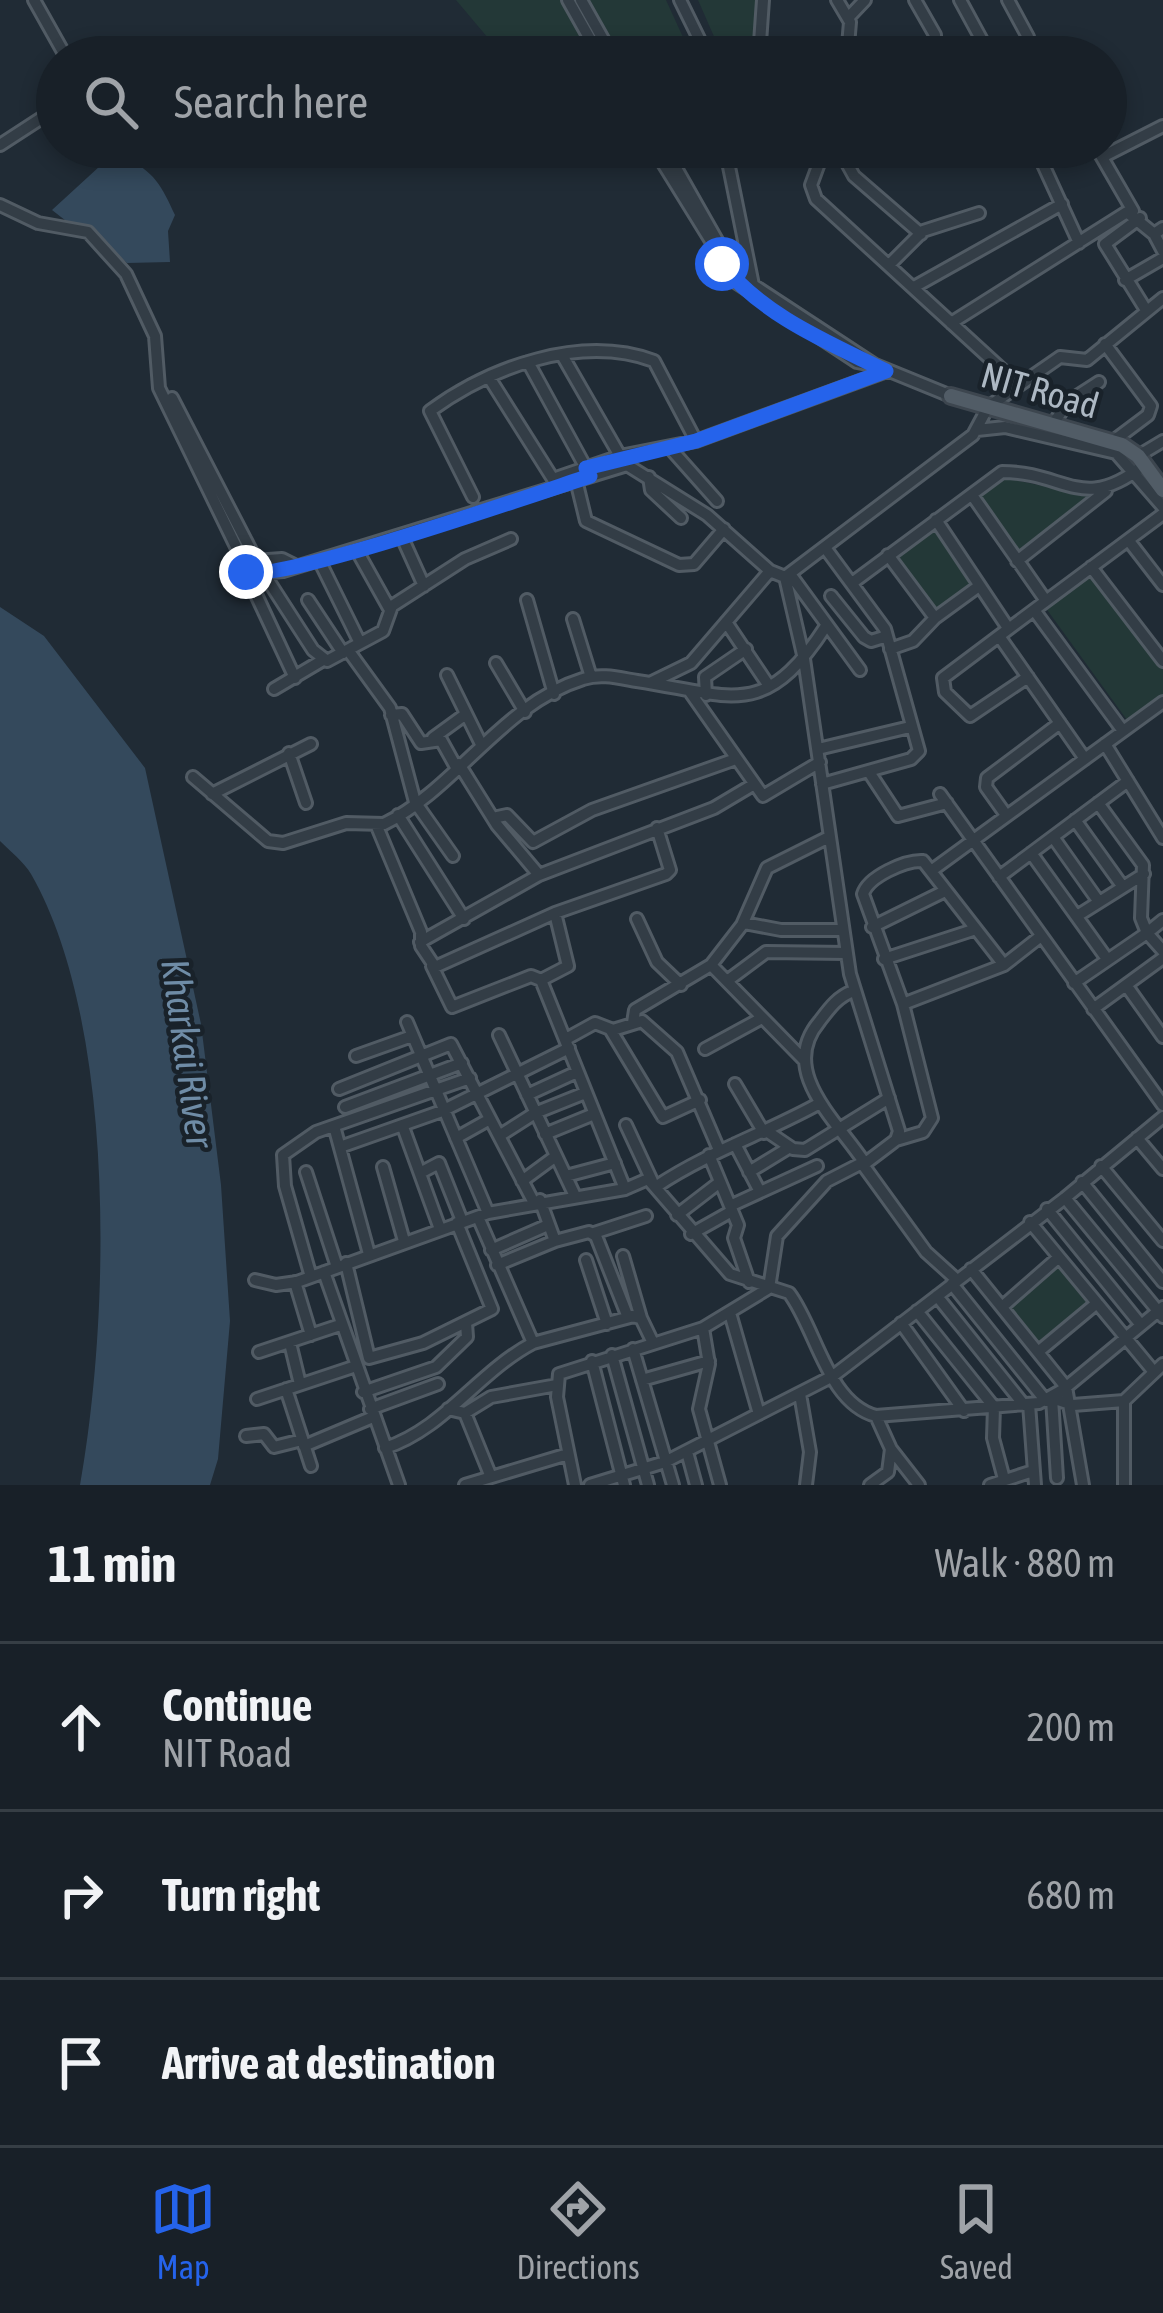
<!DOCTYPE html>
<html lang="en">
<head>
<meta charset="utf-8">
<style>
	:root { --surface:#182028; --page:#252d34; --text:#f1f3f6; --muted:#9fa3a8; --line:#363e45; --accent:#2563eb }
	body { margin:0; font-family:"Asap Condensed",sans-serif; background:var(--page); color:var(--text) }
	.stop { position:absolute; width:36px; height:36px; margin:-27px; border:9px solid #2563eb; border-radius:50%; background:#fff }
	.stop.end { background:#2563eb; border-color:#fff; box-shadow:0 3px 12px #0008 }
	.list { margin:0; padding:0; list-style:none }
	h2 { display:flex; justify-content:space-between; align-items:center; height:156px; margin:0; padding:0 48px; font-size:51px }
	h2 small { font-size:39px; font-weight:400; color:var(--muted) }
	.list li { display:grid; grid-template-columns:78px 1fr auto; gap:36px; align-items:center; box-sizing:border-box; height:168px; padding:0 48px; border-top:3px solid var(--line) }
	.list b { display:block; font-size:45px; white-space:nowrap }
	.list p { margin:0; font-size:39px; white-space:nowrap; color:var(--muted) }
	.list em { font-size:39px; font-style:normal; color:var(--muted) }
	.icon { flex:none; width:66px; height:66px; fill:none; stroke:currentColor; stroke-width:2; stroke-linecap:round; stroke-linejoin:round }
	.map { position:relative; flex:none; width:1163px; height:1485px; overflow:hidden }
	.search { position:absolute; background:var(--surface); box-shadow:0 6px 18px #0003; left:36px; right:36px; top:36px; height:132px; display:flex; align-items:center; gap:30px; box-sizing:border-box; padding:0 42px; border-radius:66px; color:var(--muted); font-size:45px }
	.sheet { height:660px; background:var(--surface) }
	nav { display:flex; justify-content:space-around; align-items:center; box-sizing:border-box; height:168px; border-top:3px solid var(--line); background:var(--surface); font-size:33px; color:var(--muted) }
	nav a { display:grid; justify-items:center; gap:6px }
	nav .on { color:var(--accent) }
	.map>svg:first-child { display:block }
</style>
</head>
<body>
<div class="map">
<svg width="1163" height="1485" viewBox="0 0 1163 1485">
	<rect width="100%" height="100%" fill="#202b35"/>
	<path fill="#233837" d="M456,0H666L692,57H504Z
		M698,0H759L757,49L752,57H723Z
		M1006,478L1089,496L1019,550L980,497Z
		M935,526L975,584L936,612L895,556Z
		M1093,573L1163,668V695L1127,720L1045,607Z
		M1059,1263L1091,1303L1039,1344L1008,1305Z"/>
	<path fill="#34495c" d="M124,158C154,170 162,187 175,215L168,231L170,262L127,263L84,225L70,224L52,210L100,166Z
		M0,607L44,636L145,768L201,1024L221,1185L230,1321L218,1459L210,1485H80C110,1318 117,1024 31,874C24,862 10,851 0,841Z"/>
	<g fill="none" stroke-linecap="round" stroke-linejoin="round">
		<g stroke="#515b64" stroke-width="16">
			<path id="minor" d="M34,0L66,57
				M568,0L600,57
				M581,0L613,57
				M680,0L708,57
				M837,0L850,22L847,57
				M915,0L935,35L930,57
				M960,0L991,57
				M1008,0L1028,37
				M848,18L865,0
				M759,57L763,0
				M0,145L57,108
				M653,147L737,283L857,362L872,365
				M664,147L719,244L753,285L875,365L951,396
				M725,147L753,285
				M825,147L811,185L816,199L1019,385
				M838,147L854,176L921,234
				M1035,147L1079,243
				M1096,147L1133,211
				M1102,157L1163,126
				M0,205L38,223L88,232L126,274L155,336L159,388L245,565
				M1140,218L1105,244L1146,310
				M1163,228L1154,234L1163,251
				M890,264L923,231L979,213
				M1125,280L1163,258
				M914,287L1062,204
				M951,323L1127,212L1154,234
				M1105,344L1151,406L1148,415L1112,442
				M562,355L620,456
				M528,362L587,470
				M490,379L553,479L620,456L696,441L887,371
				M172,398L258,564L257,573L248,574
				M1053,424L1068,402L1099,382
				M977,430L1005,427L1116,453L1163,507
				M670,448L717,501
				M1138,456L1163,441
				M649,477L651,490L681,518
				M576,480L586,521L679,565L694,564L724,529
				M972,495L1046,601
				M473,497L430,411C490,367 581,334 654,361L696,441
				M936,520L1008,628
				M401,535L424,586
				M1129,541L1163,585
				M356,549L389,608
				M888,555L935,618L979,586
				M319,560L360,643
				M254,561L282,559L294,565
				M1017,561L1106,491
				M1091,567L1163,661
				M245,571L295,678
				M257,573L283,571L627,465L707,515L770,571L785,577L973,435L988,407L1060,357L1087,360L1163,298
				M264,574L313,650L327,661L383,631L392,606L465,559L511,539
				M790,574L860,670
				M785,577L804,659L850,974L899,1131L896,1140L863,1165L926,1252L957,1280
				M852,583L1002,472C1066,472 1082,514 1144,465
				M831,596L864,637L871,641L887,636
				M308,600L343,653
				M527,600L554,694
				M1034,610L1123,731
				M573,619L591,677
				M726,622L769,686
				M999,636L943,678L945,692L970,716L1028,677
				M890,649L913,641L935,618
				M348,650L390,708L415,802L453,856
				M496,663L525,712
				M447,675L481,744
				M652,682L691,663L770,571
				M274,689L323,660
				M690,692L763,796L820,762
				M706,695L705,677L746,649
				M391,715L402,714L421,743L441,740L456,767
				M433,738L466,714
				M1105,744L1163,838
				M818,749L910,727
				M289,753L306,803
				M1085,759L999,636L1163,514
				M459,764L497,825L539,875L714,808L751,786
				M869,772L898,816L947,803
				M193,777L268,841L283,843L346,823L384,824C457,788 502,704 583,679C601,673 619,678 637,681C731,695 764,722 826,626
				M822,784L911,759L919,751L885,629L826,549
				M212,794L311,744
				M940,794L1163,1105
				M1098,803L1143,865L1141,918L1147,933L1163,920
				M398,815L464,919
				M1006,815L986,787L987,778L1060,723
				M493,818L507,815L533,842L592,810L733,760
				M1075,820L1123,887
				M376,824L421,932V946L435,967L555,913L666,874L670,870L657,828
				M1053,837L1099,902
				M1031,853L1107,959
				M931,871L1163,702
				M999,877L1128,781
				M1077,916L1144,874
				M637,919L657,962L681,985
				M744,923L781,930H843
				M872,927L943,892
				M420,942L539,875
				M884,959L973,930
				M711,965L804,1060
				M432,966L452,1007L531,976L541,980L625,1189
				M541,980L568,966L555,913
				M727,981L766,952L847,953
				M1074,983L1147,933L1163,951
				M1126,985L1163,1037
				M903,1004L863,894C868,877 905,860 923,861L1004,965
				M1093,1009L1163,958
				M407,1022L488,1213
				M633,1023L635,1010L711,965L742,925L767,868L829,837
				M610,1029L663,1117L700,1100
				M499,1035L575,1196
				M566,1039L595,1023L613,1030L642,1021L677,1052L719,1150
				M705,1049L762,1018
				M356,1056L412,1036
				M735,1084L764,1133
				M339,1089L451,1044L533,1201
				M527,1095L577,1072
				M345,1107L462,1063
				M626,1125L652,1181
				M334,1126L369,1254
				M403,1127L440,1229
				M768,1132L793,1149L805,1150L889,1098
				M545,1134L594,1114
				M499,1136L535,1113L585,1093
				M456,1138L490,1119
				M1137,1138L1163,1169
				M896,1140L923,1132L932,1118L903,1004L1004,965L1041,936
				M735,1144L759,1190
				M340,1147L442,1111L569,1048
				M709,1155L738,1225L734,1238L749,1282
				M1101,1166L1163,1241
				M383,1167L404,1241
				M306,1172L337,1267
				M749,1172L790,1147
				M420,1173L439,1163L462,1221
				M566,1176L615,1163
				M522,1181L556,1156
				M1082,1182L1163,1282
				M657,1186C708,1152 766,1133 820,1103
				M1065,1198L1163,1117
				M540,1200L555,1241L589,1232L596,1236L627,1315L641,1318L653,1343
				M730,1206L817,1166
				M1047,1209L1141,1325
				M677,1215L720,1182
				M478,1217L533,1343L630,1317
				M1030,1222L1154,1372
				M594,1233L646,1216
				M691,1234L732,1211
				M491,1250L548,1225
				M623,1256L641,1318
				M586,1260L607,1324
				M346,1263L369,1358L423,1343L492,1309L457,1223
				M497,1265L555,1241
				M971,1269L1066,1387L1083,1485
				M324,1272L399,1485
				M311,1277L285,1186L283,1155L316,1132L470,1078
				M255,1280L276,1285L297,1282L488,1213L625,1189L648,1179L730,1274L789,1293C816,1328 827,1403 876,1416L1039,1403L1064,1389L1163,1307
				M295,1282L311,1335
				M952,1284L1046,1401
				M937,1296L1024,1405
				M1002,1307L1059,1257
				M917,1311L994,1407L993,1438L1004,1479
				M730,1313L759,1414
				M901,1323L964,1411
				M703,1328L709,1364L699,1409L720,1485
				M290,1343L300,1384
				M633,1349L673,1485
				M259,1352L340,1325
				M1038,1352L1097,1303
				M612,1355L648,1485
				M592,1361L624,1485
				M642,1380L709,1361
				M286,1389L311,1466
				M363,1392L436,1367L467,1337L466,1323
				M800,1394L810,1452L806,1485
				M257,1399L353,1367
				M1029,1404L1035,1485
				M370,1409L438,1384
				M448,1409L465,1413L491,1397L557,1385
				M465,1413L491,1477
				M876,1416L891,1449L919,1485
				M246,1436L264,1434L274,1447L302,1440
				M304,1446L373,1417
				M385,1448C444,1429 478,1372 533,1343
				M687,1452L696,1485
				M1057,1478L1052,1398L1073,1405L1124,1401
				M465,1485L568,1454
				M575,1485L557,1397L559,1374L703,1328L769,1288L777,1236L827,1181L864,1162C837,1121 778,1071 819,1022C829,1009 837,997 853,991
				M590,1485L665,1462L833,1376L1065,1198L1163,1317
				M870,1485L888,1472L891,1449
				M990,1485L1033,1471
				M1124,1485V1401L1163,1364"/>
		</g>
		<g stroke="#3d464f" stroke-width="20">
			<path id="major" d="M951,396L1122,445L1138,456L1163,490"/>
		</g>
		<use href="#minor" stroke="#333d46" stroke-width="10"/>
		<use href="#major" stroke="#515c66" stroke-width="14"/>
	</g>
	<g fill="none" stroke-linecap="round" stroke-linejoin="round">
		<path stroke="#2563eb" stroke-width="15" d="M246,572C283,582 535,494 590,476L586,468L696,441L886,371C830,343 763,316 722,264"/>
	</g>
	<g text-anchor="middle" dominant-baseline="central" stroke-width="9" stroke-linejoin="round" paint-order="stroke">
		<g font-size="36" fill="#adb8c3" stroke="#19222a">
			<text transform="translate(1040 390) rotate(16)">NIT Road</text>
		</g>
		<g font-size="39" font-style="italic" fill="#6f8ca6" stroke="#19222a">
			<text transform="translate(188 1053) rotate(82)">Kharkai River</text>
		</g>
	</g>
</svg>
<div class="stop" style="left:722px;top:264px"></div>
<div class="stop end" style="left:246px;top:572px"></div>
<div class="search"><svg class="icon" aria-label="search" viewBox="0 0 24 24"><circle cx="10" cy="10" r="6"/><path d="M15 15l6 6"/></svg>Search here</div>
</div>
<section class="sheet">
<h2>11 min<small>Walk · 880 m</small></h2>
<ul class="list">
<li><svg class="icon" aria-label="ahead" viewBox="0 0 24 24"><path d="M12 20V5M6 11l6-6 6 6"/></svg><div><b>Continue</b><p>NIT Road</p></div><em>200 m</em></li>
<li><svg class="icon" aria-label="right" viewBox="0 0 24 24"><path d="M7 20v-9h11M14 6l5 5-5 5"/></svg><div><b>Turn right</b></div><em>680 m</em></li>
<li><svg class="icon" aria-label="arrive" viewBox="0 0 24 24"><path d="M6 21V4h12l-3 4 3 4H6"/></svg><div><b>Arrive at destination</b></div></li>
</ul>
</section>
<nav>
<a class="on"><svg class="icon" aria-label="map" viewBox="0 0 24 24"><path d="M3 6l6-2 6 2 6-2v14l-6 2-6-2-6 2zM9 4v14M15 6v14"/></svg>Map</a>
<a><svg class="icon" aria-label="directions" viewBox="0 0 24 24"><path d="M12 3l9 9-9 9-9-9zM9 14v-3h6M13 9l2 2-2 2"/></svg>Directions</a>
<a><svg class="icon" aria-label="saved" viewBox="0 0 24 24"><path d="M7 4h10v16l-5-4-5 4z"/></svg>Saved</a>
</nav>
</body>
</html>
